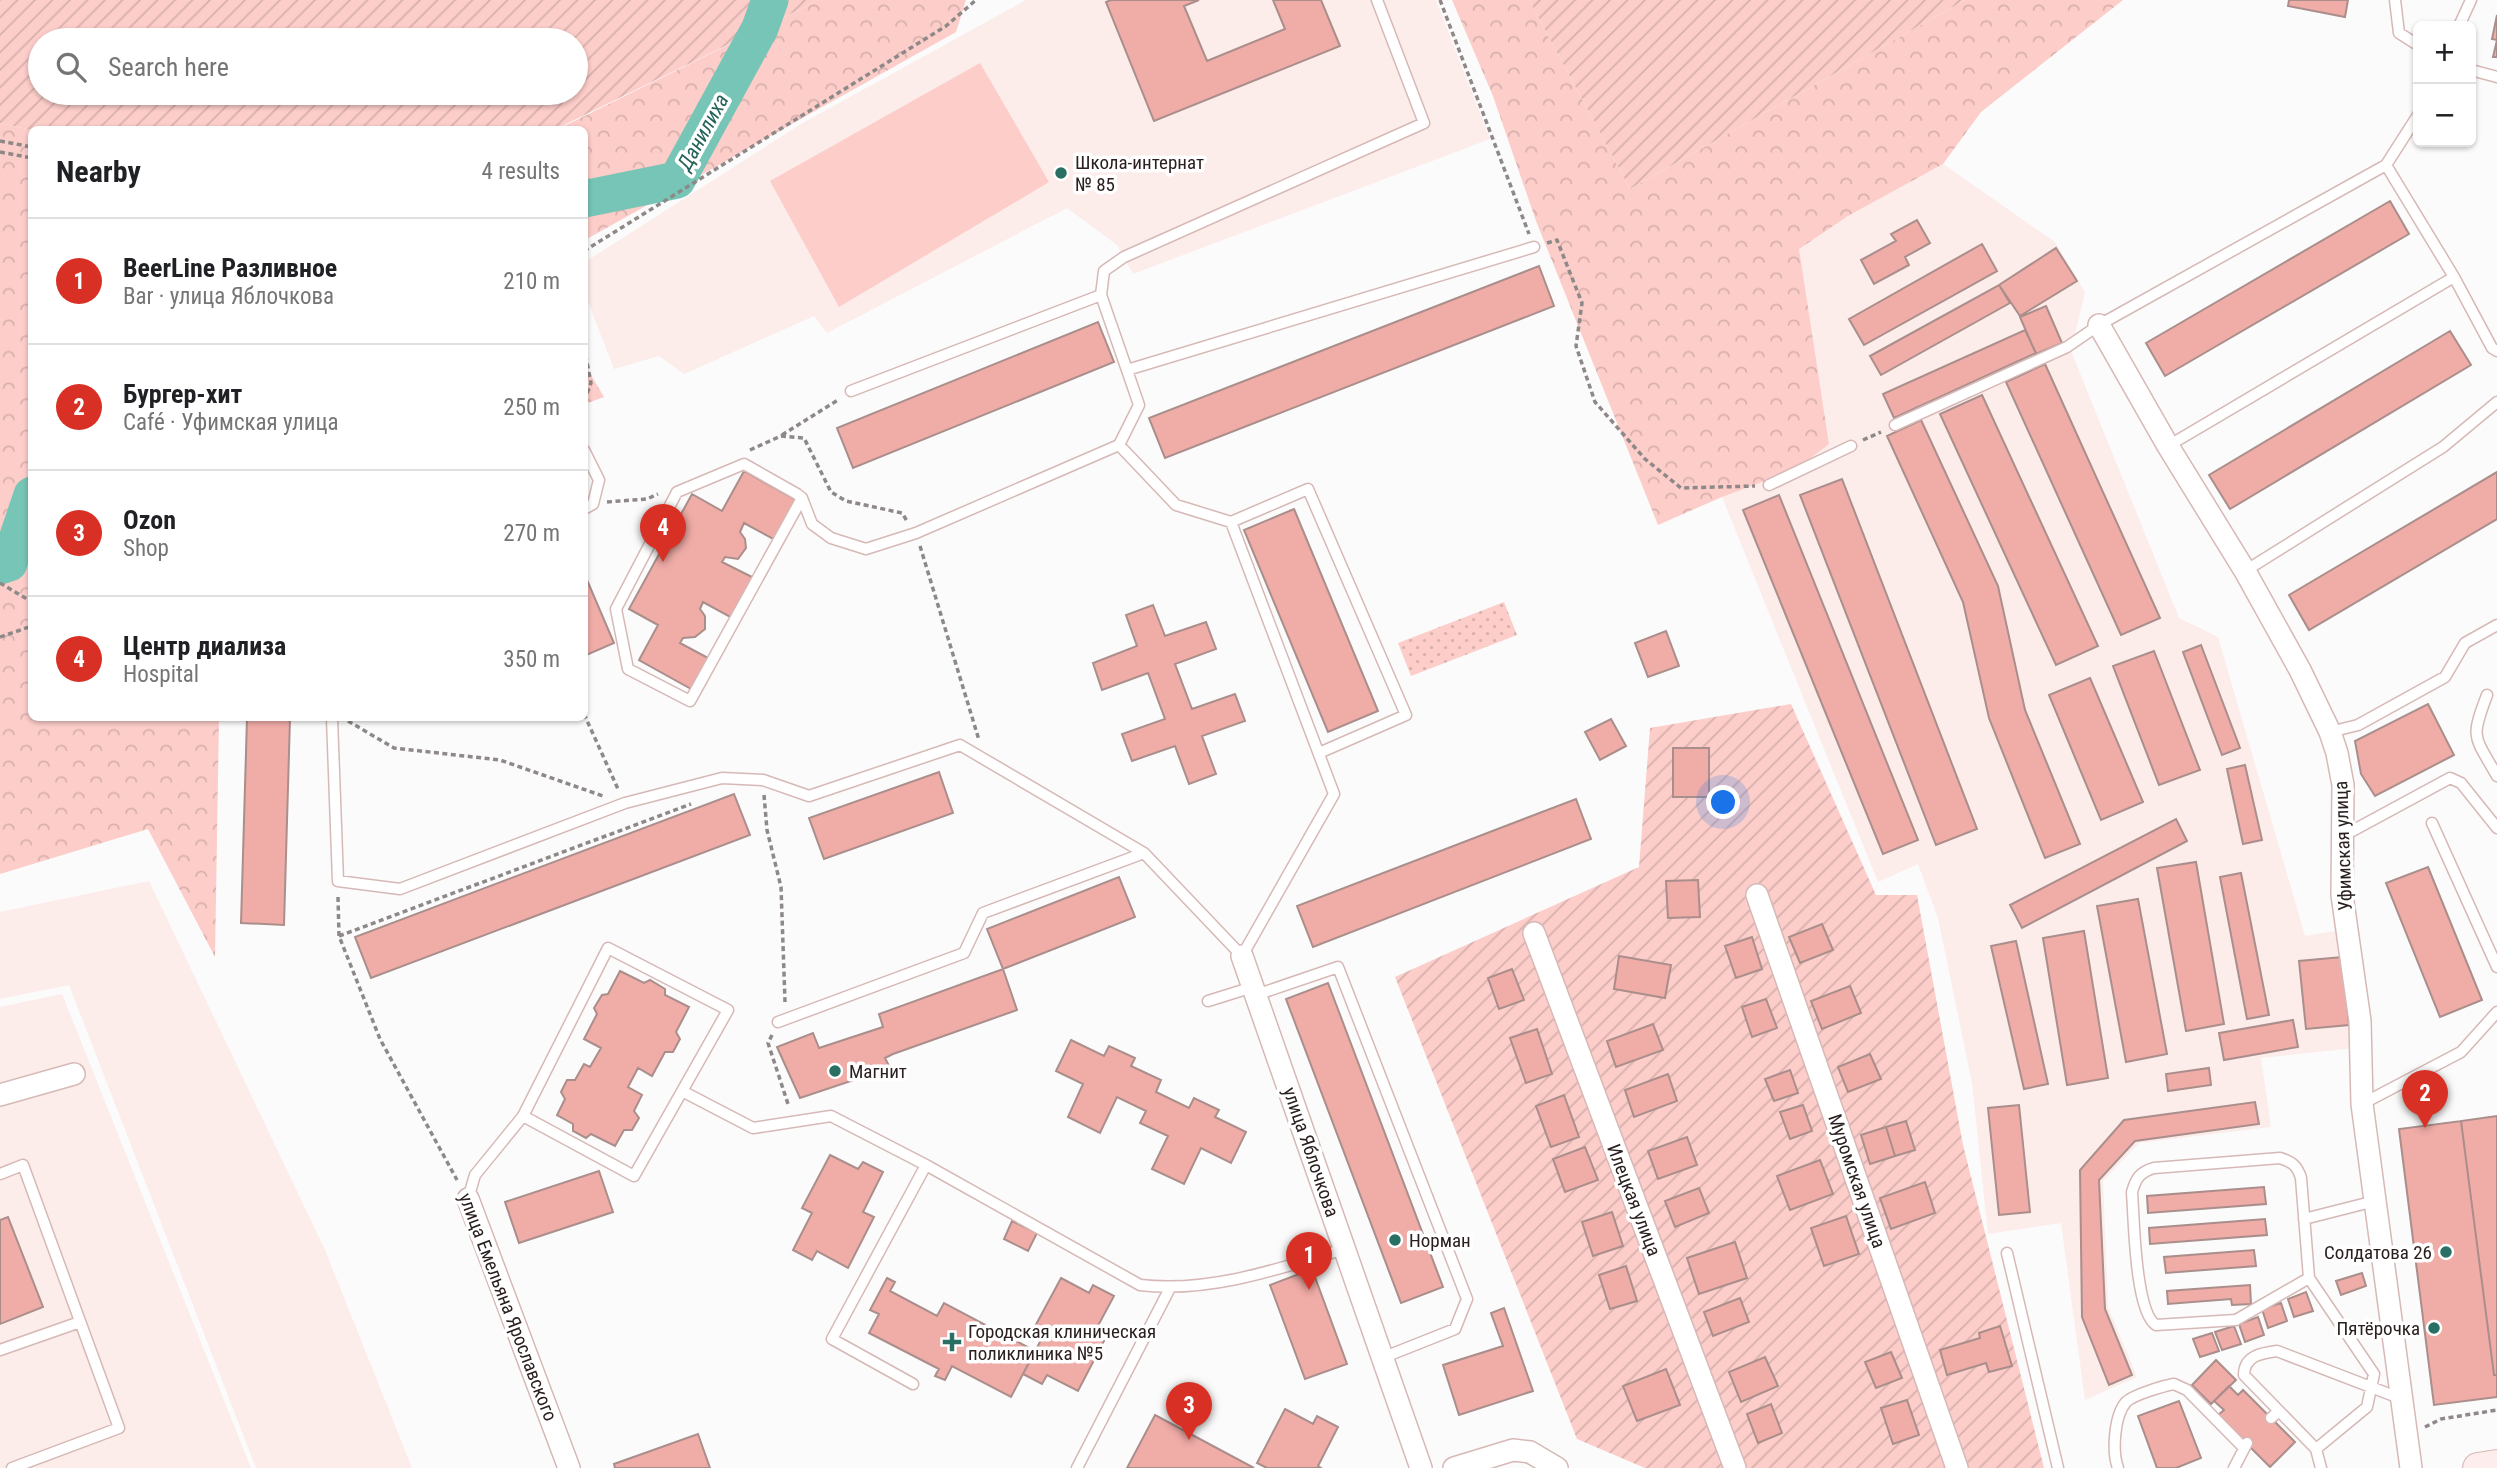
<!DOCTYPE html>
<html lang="en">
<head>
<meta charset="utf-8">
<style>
	:root { --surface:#fff; --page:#f6f6f6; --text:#202124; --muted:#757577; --line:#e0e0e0; --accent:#d93025 }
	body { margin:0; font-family:"Roboto Condensed",sans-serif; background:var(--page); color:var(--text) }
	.controls { position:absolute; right:21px; top:21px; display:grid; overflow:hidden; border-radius:10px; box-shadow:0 2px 5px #0004 }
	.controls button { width:63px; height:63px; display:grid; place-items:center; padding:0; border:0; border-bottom:2px solid var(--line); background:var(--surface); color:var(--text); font:35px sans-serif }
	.you { position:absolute; left:1724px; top:803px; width:24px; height:24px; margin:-18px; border:5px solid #fff; border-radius:50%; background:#1a73e8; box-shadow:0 0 0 10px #1a73e833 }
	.badge { display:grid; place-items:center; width:46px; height:46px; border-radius:50%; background:var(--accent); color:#fff; font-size:23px; font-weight:700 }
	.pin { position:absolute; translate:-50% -58px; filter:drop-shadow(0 2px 4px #0008) }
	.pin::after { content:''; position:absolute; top:37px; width:24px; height:21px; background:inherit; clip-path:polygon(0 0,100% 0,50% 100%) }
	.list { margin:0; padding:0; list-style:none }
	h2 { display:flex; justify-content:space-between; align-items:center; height:91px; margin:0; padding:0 28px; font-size:30px }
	h2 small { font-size:23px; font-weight:400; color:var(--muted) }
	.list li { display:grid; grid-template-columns:46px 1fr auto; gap:21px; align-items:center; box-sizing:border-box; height:126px; padding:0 28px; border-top:2px solid var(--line) }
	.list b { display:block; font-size:26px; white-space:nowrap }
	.list p { margin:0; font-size:23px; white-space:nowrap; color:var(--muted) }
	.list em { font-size:23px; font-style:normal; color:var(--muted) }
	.icon { flex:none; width:38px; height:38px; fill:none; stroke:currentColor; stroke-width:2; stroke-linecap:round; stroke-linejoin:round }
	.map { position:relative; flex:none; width:2497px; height:1468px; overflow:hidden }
	.search { position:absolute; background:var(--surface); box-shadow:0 2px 5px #0004; left:28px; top:28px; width:560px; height:77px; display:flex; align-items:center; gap:18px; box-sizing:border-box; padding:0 24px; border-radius:38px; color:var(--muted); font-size:26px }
	.panel { position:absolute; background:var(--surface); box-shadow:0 2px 5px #0004; left:28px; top:126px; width:560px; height:595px; border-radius:10px }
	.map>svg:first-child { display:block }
</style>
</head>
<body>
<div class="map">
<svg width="2497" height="1468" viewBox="0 0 2497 1468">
	<defs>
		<pattern id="grass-dots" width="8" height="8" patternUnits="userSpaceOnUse" patternTransform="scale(1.75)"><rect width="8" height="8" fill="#fccdc9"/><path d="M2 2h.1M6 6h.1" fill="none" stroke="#d8b0ac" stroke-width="1.8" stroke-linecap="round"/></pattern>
		<pattern id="forest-crowns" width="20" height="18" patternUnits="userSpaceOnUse" patternTransform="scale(1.75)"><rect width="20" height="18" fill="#fccdc9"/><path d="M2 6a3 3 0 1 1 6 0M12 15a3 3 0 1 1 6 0" fill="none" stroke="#d8b0ac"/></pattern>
		<pattern id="garden-furrows" width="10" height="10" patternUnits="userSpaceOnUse" patternTransform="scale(1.75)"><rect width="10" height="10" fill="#fccdc9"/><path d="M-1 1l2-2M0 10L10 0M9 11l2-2" fill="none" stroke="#d8b0ac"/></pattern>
	</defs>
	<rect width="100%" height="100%" fill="#fbfbfb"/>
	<path fill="#fcecea" d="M1026,0H1436L1490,139L1133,274L1117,245L1067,208L827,333L814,316L684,374L659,356L614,369L585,294V262L801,124Z
		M1943,164L2055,242L2085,292L2071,351L2179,618L2218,637L2305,936L2342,930L2355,1048L2261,1058L2271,1127L2139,1143L2103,1181L2108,1307L2137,1377L2085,1400L2061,1223L1988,1234L1972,1083L1938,918L1918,864L1878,882L1722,497L1795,470L1829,444L1798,249L1848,216Z
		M149,881L325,1250L412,1468H256L69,985L0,999V912Z
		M62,994L251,1468H0V1007Z"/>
	<path fill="url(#grass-dots)" d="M1504,602L1517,635L1411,676L1398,643Z"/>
	<path fill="url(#forest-crowns)" d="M819,0H966L956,32L585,240L584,130H556Z
		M1452,0H1529L1630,189L1965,0H2123L1981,112L1943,164L1848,216L1799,249L1829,444L1795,470L1722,497L1658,525L1536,221L1493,96Z
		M0,123L31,130L32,718H219L215,957L148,829L0,874Z
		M584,363L604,397L585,404H584Z"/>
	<path fill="url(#garden-furrows)" fill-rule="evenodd" d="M0,0H819L556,129L31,130L0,123ZM40,40H576V93H40Z
		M1529,0H1965L1630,189Z
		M1791,704L1876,895H1917L1963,1145L2044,1468H1645L1577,1439L1395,977L1639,867L1650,728Z"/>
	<path fill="#fccdc9" d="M980,63L1049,182L839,307L770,181Z"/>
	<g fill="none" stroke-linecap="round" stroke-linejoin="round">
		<path stroke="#76c5b6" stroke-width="37" d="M584,199L677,180L760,28L770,0
			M0,566L9,563L32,495"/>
	</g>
	<path fill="#f0aca7" stroke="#aa8e8b" stroke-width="2" d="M1111,0H1199L1184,6L1207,61L1285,29L1273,0H1321L1340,46L1154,121L1106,2Z
		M2289,0H2348L2345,17L2288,6Z
		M2497,15V57H2493L2497,40L2492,39Z
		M2390,201L2409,234L2165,376L2146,343Z
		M1917,220L1930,243L1905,257L1909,265L1874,284L1861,260L1896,241L1891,234Z
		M1982,244L1997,271L1864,345L1849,319Z
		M2056,248L2077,281L2020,316L1999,285Z
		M1539,266L1554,306L1165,458L1149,418Z
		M1999,285L2010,303L1881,375L1870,356Z
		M2046,306L2062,343L2036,354L2020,317Z
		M1098,322L1114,362L853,468L837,428Z
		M2025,330L2036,353L1894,418L1883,394Z
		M2450,331L2471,365L2230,509L2209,475Z
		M2045,364L2160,618L2121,635L2006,382Z
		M1982,395L2098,646L2056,665L1940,414Z
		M1921,420L1998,586L2025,710L2080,844L2045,858L1989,718L1963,602L1887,436Z
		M744,471L796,500L775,540L744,523L740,532L745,539L746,548L738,559L725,557L722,562L754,578L732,618L703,602L700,609L705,616V629L695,637L683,638L680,643L708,658L691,689L639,660L658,625L629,609L692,494L722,511Z
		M2497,472V519L2309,630L2289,595Z
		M1842,479L1977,829L1936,845L1800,495Z
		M1779,495L1918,840L1883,854L1743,510Z
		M1294,509L1378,711L1328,732L1244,530Z
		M584,573L614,643L584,656Z
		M1153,605L1165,636L1206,622L1216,649L1175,664L1192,709L1235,694L1245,721L1202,736L1216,774L1189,784L1175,746L1132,761L1122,734L1165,719L1148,673L1102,690L1093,663L1137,646L1126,615Z
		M1666,631L1679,666L1648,677L1635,643Z
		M2201,645L2240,748L2222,755L2183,652Z
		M2154,651L2200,770L2159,785L2113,666Z
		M2090,678L2143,802L2101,820L2049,695Z
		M2428,704L2454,755L2375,796L2361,774L2355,741Z
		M247,718H290L284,925L241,923Z
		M1611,719L1626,746L1600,760L1585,732Z
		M1673,748H1709V797H1673Z
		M2245,765L2262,840L2243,844L2227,769Z
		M939,772L953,813L824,859L809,818Z
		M734,794L750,835L371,978L355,937Z
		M1576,799L1591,839L1313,947L1297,906Z
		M2176,819L2187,841L2022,928L2010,905Z
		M2196,862L2224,1024L2186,1031L2157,868Z
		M2428,867L2482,1000L2440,1017L2386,883Z
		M2241,873L2269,1015L2247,1019L2220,877Z
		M1119,877L1135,917L1003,969L987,929Z
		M1698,880L1700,917L1668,918L1666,881Z
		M2138,899L2167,1054L2126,1062L2097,906Z
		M1822,924L1833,950L1800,963L1789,937Z
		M2084,931L2108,1078L2067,1085L2043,938Z
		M1752,937L1762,969L1736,978L1725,946Z
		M2016,941L2048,1084L2024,1089L1991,946Z
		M1619,956L1671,965L1665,998L1614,989Z
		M2342,957L2349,1025L2306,1029L2299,961Z
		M1003,969L1017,1010L893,1054L885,1058L890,1068L800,1098L777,1047L813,1033L819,1048L883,1027L879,1014Z
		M1512,969L1524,1000L1499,1009L1488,978Z
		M620,971L644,983L650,980L665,989V995L689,1007L676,1032L680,1039L673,1052H665L652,1076L638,1068L628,1087L642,1095L634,1111L639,1118L632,1130H624L615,1146L591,1134L586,1138L573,1131V1124L557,1115L565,1099L561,1092L567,1080H575L584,1064L590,1067L601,1048L584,1039L597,1014L594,1008L602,995L608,994Z
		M1328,983L1443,1287L1401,1303L1286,999Z
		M1850,986L1861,1013L1822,1029L1811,1001Z
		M1766,999L1777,1028L1752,1037L1742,1007Z
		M2293,1020L2298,1047L2224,1060L2219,1033Z
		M1653,1024L1663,1050L1616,1067L1607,1041Z
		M1537,1029L1552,1074L1526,1083L1510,1038Z
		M1071,1040L1104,1056L1109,1046L1135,1058L1131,1066L1161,1080L1156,1092L1189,1108L1194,1098L1219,1110L1215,1117L1246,1132L1231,1163L1201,1148L1184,1184L1152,1169L1168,1136L1140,1123L1146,1111L1117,1097L1100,1133L1068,1117L1083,1084L1056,1071Z
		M1870,1054L1881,1079L1848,1092L1838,1067Z
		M2209,1068L2211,1085L2168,1091L2166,1074Z
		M1790,1070L1798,1093L1774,1101L1765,1079Z
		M1668,1074L1677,1101L1634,1117L1625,1090Z
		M1564,1095L1579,1137L1551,1147L1536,1106Z
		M2255,1102L2259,1124L2135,1141L2099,1180L2105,1309L2132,1375L2109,1385L2082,1317L2080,1170L2124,1120Z
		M1803,1105L1812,1131L1790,1139L1780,1112Z
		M2019,1105L2030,1212L1999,1215L1988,1108Z
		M2497,1116V1375H2494L2461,1121Z
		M1906,1121L1915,1150L1895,1156L1886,1127Z
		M2461,1121L2494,1375H2497V1397L2434,1405L2399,1129Z
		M1886,1127L1895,1156L1870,1164L1861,1135Z
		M1687,1137L1697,1165L1658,1179L1648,1151Z
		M1585,1147L1598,1180L1565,1192L1553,1159Z
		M830,1155L858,1169L863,1162L883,1172L863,1212L874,1217L848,1268L817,1251L812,1260L793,1250L812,1213L802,1208Z
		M1820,1160L1833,1194L1790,1210L1777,1176Z
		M599,1171L613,1212L519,1243L505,1202Z
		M1925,1182L1935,1213L1891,1229L1880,1198Z
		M2264,1187L2266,1204L2148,1213L2147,1196Z
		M1699,1188L1709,1213L1675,1227L1665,1201Z
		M1612,1212L1623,1246L1593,1256L1582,1222Z
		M1846,1216L1859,1254L1824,1266L1811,1228Z
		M8,1217L43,1307L0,1324V1220Z
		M2265,1219L2267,1235L2150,1244L2149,1228Z
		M1012,1221L1037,1233L1028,1251L1004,1239Z
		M1735,1242L1747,1278L1699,1294L1687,1258Z
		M2254,1250L2256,1266L2166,1273L2164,1257Z
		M1626,1266L1637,1301L1610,1309L1599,1275Z
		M1312,1269L1347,1364L1305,1379L1270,1285Z
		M2362,1273L2366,1286L2341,1295L2336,1281Z
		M887,1278L895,1282L890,1291L937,1316L944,1303L1035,1351L1011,1397L952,1366L945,1380L935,1376L939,1369L869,1333L879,1314L870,1310Z
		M1061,1278L1089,1293L1093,1285L1114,1296L1093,1335L1104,1341L1078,1391L1047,1375L1042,1384L1023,1374L1042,1338L1032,1332Z
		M2250,1285L2251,1304L2232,1305L2231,1299L2168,1304L2167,1291Z
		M2306,1292L2313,1311L2294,1317L2288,1299Z
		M1740,1298L1749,1322L1713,1336L1704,1312Z
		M2281,1303L2287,1321L2268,1328L2262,1309Z
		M1504,1308L1533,1391L1459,1415L1443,1365L1503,1346L1491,1313Z
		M2258,1317L2264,1335L2245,1342L2239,1324Z
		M2000,1326L2012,1366L1989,1372L1986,1363L1947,1375L1940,1350L1980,1338L1979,1333Z
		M2234,1326L2241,1344L2222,1350L2215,1332Z
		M2212,1333L2219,1351L2200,1357L2193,1339Z
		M1891,1352L1902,1378L1876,1388L1865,1362Z
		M1765,1357L1778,1386L1741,1402L1729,1372Z
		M2216,1360L2236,1380L2211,1404L2192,1385Z
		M1666,1369L1680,1405L1637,1421L1623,1386Z
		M2229,1386L2238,1395L2243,1390L2295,1442L2270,1467L2218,1415L2224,1410L2214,1401Z
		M1907,1400L1919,1435L1893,1444L1881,1408Z
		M2179,1401L2201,1458L2176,1468H2157L2138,1416Z
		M1771,1404L1782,1433L1758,1443L1747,1414Z
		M1285,1409L1313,1424L1317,1416L1338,1427L1318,1466L1321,1468H1267L1257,1463Z
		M1155,1415L1254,1468H1127Z
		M698,1434L710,1468H615L614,1464Z"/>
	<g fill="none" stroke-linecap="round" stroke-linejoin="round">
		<g stroke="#d6b9b6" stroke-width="13">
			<path id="service" d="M2395,0L2399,33L2418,45
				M2459,26L2471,0
				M2471,70L2497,77
				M2386,165L2454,277L2492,348L2497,351
				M1101,295L1104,271L1124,257L1424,123L1377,0
				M851,391L1101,295L1127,370
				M1895,425L2067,347L2099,325L2386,165L2418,115
				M1119,445L1139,405L1127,370L1534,247
				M2168,446L2454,277
				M584,450L599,480L593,504L584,509
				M1769,485L1851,446
				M1231,522L1308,489L1406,715L1319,753
				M2245,571L2443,447L2497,402
				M2487,695C2470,740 2474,735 2497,776
				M332,718L338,881L400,889L625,803L722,778L763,780L809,796L960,745L1144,853L1242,956L1334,794L1231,522L1176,505L1119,445L916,533L866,549L831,538L812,524L802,498L797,494L744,464L677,492L616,609L628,669L690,701L802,498
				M2330,732L2358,725L2445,677L2465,643L2497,625
				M2432,823L2497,967
				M2341,837L2450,778L2461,783L2497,828
				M1256,995L1338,967L1467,1299L1455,1329L1382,1358
				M1208,1001L1253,987
				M778,1022L964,953L983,913L1144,853
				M682,1091L753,1128L831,1116L926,1165L1140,1285C1209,1293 1279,1269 1344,1249
				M2362,1104L2461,1052L2497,1012
				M0,1174L23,1165L119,1428L12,1468
				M468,1199L475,1175L523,1116L608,948L728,1010L634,1176L523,1116
				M2304,1219L2375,1201
				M2007,1253L2058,1468
				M2309,1278L2236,1320L2156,1325C2135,1312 2134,1218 2132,1192C2136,1178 2140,1172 2154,1168L2280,1158C2292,1162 2297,1165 2301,1178L2309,1278L2374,1374L2367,1407L2316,1449
				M0,1350L80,1322
				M913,1384L832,1339L926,1165
				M2279,1411L2244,1375C2244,1356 2261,1353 2277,1351L2402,1399
				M2271,1418L2279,1411L2316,1449L2321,1468
				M1077,1468L1170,1288
				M2118,1468C2112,1452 2114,1416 2126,1402C2133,1395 2163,1386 2174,1384L2187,1390L2243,1447
				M2234,1468L2247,1443"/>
		</g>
		<g stroke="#d6b9b6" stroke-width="24">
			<path id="minor" d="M2099,325L2168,446L2245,571L2300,670L2330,732L2337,753L2343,785L2342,895L2360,1021L2362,1104L2411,1468
				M1757,895L1957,1468
				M1534,933L1735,1468
				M1242,956L1421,1468
				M0,1095L74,1074
				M468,1199L569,1468
				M1454,1468L1513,1450L1530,1452L1557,1468"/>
		</g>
		<g stroke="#d6b9b6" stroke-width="32">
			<path id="secondary" d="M2478,1468L2497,1465"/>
		</g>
		<path stroke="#8e8988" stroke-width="3.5" stroke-dasharray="5 3.5" stroke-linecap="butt" d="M1440,0L1529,234
			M0,141L32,147
			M0,152L32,158
			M1547,243L1557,240L1582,303L1576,346L1595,402L1645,459L1681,488L1755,486
			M584,251L946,26L976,0
			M584,347L591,383L584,401
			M782,435L838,400
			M1863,440L1881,432
			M750,450L781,436L804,438L831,492L846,501L902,513L907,521
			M607,502L647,499L658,494
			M920,546L979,740
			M0,583L32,602
			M0,637L32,626
			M584,714L618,789
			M348,721L394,748L500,760L603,796
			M764,795L767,830L781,887L785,1002
			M338,897L339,936L380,1039L457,1180
			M339,936L691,804
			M772,1035L768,1043L789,1107
			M2425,1427L2441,1419L2497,1410"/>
		<use href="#service" stroke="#fff" stroke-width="10"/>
		<use href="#minor" stroke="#fff" stroke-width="21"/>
		<use href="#secondary" stroke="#fdeeed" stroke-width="30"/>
	</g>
	<g fill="#296f63" stroke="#fff" stroke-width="2.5">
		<circle cx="1061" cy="173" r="7"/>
		<circle cx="835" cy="1071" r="7"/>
		<circle cx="1395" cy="1240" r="7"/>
		<circle cx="2446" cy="1252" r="7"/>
		<circle cx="2434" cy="1328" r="7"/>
		<path d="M948.5 1331.5h7v7h7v7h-7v7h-7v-7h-7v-7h7z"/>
	</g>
	<g text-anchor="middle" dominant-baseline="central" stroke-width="7" stroke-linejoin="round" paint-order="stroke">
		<g font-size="19" fill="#2a201f" stroke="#fff" text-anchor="start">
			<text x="1075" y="162">Школа-интернат<tspan x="1075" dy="22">№ 85</tspan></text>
			<text x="849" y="1071">Магнит</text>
			<text x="1409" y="1240">Норман</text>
			<text x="2432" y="1252" text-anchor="end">Солдатова 26</text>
			<text x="2420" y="1328" text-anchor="end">Пятёрочка</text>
			<text x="968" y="1331">Городская клиническая<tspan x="968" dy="22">поликлиника №5</tspan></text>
		</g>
		<g font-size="19" fill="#2a201f" stroke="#fff">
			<text transform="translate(2343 846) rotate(-92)">Уфимская улица</text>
			<text transform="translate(1311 1152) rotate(71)">улица Яблочкова</text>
			<text transform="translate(1857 1181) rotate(71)">Муромская улица</text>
			<text transform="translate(1634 1200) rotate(69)">Илецкая улица</text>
			<text transform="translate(508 1307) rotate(69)">улица Емельяна Ярославского</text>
		</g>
		<g font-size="21" font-style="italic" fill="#246359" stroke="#fff">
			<text transform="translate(703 132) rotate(-61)">Данилиха</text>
		</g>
	</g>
</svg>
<div class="controls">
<button>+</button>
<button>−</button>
</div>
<div class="you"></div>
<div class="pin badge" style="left:1309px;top:1290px">1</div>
<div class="pin badge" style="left:2425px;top:1128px">2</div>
<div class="pin badge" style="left:1189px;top:1440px">3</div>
<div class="pin badge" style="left:663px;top:562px">4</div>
<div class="search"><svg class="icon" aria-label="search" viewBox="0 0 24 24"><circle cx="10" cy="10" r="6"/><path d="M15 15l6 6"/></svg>Search here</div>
<section class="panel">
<h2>Nearby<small>4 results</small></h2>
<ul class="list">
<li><span class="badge">1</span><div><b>BeerLine Разливное</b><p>Bar · улица Яблочкова</p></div><em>210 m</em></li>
<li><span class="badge">2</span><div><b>Бургер-хит</b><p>Café · Уфимская улица</p></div><em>250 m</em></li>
<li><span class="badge">3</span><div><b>Ozon</b><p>Shop</p></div><em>270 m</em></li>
<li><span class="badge">4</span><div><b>Центр диализа</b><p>Hospital</p></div><em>350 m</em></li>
</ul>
</section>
</div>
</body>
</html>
